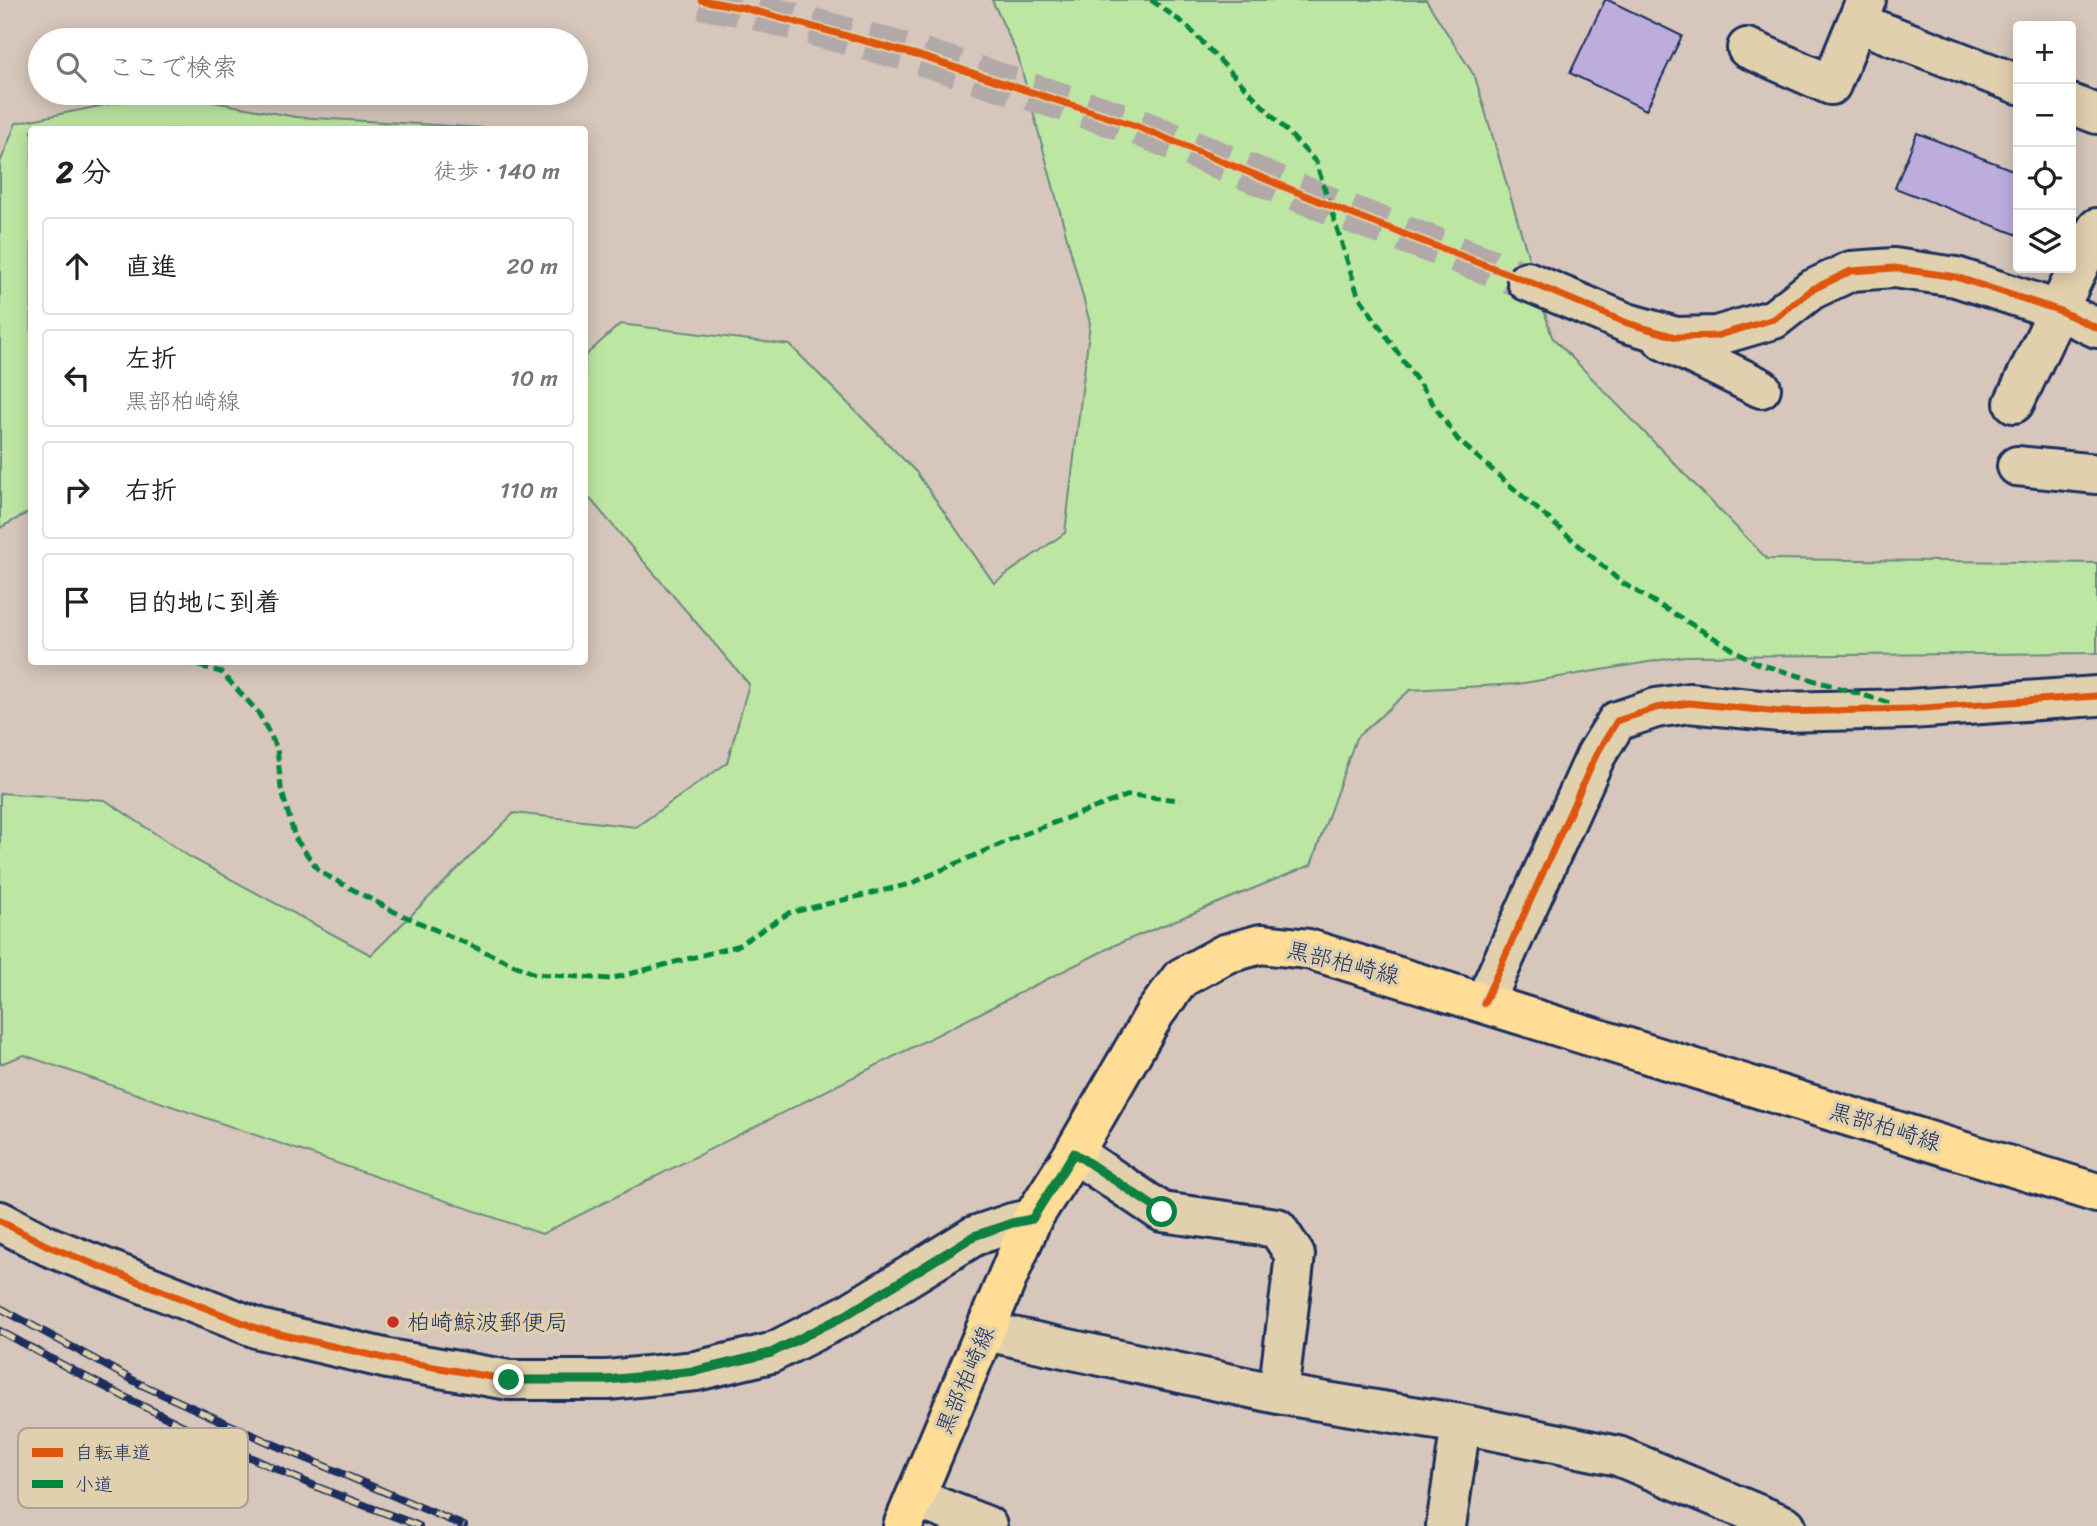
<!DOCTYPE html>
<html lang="ja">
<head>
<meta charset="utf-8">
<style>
	:root { --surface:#fff; --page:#f2f2f2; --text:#222; --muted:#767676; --line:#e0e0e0 }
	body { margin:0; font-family:Sriracha,"Klee One",sans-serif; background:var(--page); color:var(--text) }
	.controls { position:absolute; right:21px; top:21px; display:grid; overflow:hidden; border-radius:7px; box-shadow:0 4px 18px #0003 }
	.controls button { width:63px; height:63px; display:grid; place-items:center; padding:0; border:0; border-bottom:2px solid var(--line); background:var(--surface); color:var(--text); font:35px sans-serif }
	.stop { position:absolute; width:21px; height:21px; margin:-16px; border:5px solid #0b8043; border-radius:50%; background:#fff }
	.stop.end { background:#0b8043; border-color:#fff; box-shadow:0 2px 7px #0008 }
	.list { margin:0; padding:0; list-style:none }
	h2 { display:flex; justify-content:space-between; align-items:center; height:91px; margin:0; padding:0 28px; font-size:30px }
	h2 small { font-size:23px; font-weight:400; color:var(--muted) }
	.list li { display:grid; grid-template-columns:46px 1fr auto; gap:21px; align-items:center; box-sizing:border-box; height:98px; margin:0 14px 14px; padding:0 14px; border:2px solid var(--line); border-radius:7px }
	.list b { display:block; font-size:26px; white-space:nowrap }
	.list p { margin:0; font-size:23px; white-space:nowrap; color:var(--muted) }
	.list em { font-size:23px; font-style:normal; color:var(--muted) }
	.icon { flex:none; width:38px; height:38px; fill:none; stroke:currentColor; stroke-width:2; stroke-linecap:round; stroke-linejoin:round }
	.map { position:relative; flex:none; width:2097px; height:1526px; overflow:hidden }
	.search { position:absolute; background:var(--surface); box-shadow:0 4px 18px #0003; left:28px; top:28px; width:560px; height:77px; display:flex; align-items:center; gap:18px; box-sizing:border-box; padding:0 24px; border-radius:38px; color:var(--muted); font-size:26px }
	.panel { position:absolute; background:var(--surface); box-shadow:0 4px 18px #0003; left:28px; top:126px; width:560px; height:539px; border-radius:7px }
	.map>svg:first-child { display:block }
</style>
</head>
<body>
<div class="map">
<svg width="2097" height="1526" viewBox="0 0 2097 1526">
	<rect width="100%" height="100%" fill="#d6c6bb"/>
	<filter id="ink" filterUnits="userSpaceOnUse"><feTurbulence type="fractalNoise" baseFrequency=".0143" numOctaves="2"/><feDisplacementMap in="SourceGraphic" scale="14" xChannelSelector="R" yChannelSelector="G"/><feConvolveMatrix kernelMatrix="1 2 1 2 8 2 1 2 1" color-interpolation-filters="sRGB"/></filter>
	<g filter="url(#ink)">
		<path fill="#bde6a2" stroke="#6c8a80" stroke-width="2" d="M992,0H1426L1475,77L1552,337L1767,559L2097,563V653L1684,656L1518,684L1410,690L1356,738L1311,865L1115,945L542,1234L24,1055L0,1064V793L105,800L190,857L371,955L514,813L636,827L727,763L749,684L585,493V356L620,324L790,345L916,472L994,583L1065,533L1090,323L1018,56Z
			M164,93L296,117L486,128L487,129L32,130L31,511L0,528V163L16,123Z"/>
		<path fill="#bcaddd" stroke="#1b2f5e" stroke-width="2" d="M1605,0H1608L1682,36L1646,110L1570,73Z
			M1917,133L2018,172V235L1895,188Z"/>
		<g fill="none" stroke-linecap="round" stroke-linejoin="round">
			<path stroke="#b1a8a8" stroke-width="38" stroke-dasharray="38 19" stroke-linecap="butt" d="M701,0L744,8L920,56L1133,125L1346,212L1527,281"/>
			<g stroke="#1b2f5e" stroke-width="44">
				<path id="minor" d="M1858,23L2018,84
					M1747,48L1831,85L1866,0
					M2071,104L2097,114
					M1527,281L1627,323L1676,337L1716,336L1774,319L1811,290L1851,271L1894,268L1956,277L2058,310L2097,328
					M1663,340L1761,388
					M2014,403L2097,228
					M2017,466L2097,474
					M1484,1003L1596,755L1617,721L1656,708L1689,703L1780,712L1910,709L2097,696
					M1074,1153L1162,1212L1277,1228L1295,1255L1278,1394
					M0,1221L48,1246L259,1329L388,1359L509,1380H608L696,1371L771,1353L846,1315L974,1236L1012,1223L1032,1219
					M985,1331L1278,1394L1461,1424L1618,1456L1786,1526
					M915,1498L987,1526
					M1446,1526L1461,1424"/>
			</g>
			<g stroke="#1b2f5e" stroke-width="44">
				<path id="major" d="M903,1526L1032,1219L1074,1153L1155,1013L1181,978L1225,954L1261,944L1308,949L2097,1193"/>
			</g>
			<use href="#minor" stroke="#e1d0ad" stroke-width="38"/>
			<use href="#major" stroke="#ffdd96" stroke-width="38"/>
			<g stroke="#1b2f5e" stroke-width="8">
				<path id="rail" d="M0,1308L140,1384L268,1442L464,1526
					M0,1331C101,1387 204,1438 310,1484C346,1499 383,1512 419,1526"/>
			</g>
			<use href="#rail" stroke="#e1d0ad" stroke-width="5" stroke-dasharray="16" stroke-linecap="butt"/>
			<path stroke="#00873e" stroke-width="5" stroke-dasharray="10 5" stroke-linecap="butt" d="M1151,0L1186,25L1316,162L1358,295L1458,440L1621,582L1756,663L1893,704
				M185,662L221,672L258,712L277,748L281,788L295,838L320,872L393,911L535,974L610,979L737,946L789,913L910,884L1021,835L1129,795L1180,800"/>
			<g stroke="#e1d0ad" stroke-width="11">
				<path id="cycleway" d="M701,0L744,8L920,56L1133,125L1346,212L1527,281L1627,323L1676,337L1716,336L1774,319L1811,290L1851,271L1894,268L1956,277L2058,310L2097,328
					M1484,1003L1596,755L1617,721L1656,708L1689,703L1780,712L1910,709L2097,696
					M0,1221L48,1246L259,1329L388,1359L509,1380H608L696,1371L771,1353L846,1315L974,1236L1012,1223L1032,1219"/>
			</g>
			<use href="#cycleway" stroke="#de5710" stroke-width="7"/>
		</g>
	</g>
	<g fill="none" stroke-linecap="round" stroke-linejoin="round" filter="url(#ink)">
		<path stroke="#0b8043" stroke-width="9" d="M509,1380H607L696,1371L771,1353L846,1315L974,1236L1012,1223L1032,1219L1074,1153L1162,1212"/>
	</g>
	<circle fill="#c8321e" stroke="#e1d0ad" stroke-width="2.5" cx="393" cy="1322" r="7"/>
	<g text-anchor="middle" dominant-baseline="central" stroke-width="7" stroke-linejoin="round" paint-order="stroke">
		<g font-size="23" fill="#1b2f5e" stroke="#e1d0ad">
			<text transform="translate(1343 963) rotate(14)">黒部柏崎線</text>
			<text transform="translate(1885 1127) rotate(17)">黒部柏崎線</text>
			<text transform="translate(965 1380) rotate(-67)">黒部柏崎線</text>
		</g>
		<g font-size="23" fill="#1b2f5e" stroke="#e1d0ad" text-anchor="start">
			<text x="407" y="1322">柏崎鯨波郵便局</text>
		</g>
	</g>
	<rect x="18" y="1428" width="230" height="80" rx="10" fill="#e1d0ad" stroke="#a6a095" stroke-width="2"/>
	<rect x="32" y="1448" width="31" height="9" fill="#de5710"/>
	<rect x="32" y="1480" width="31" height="8" fill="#00873e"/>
	<g font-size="19" fill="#1b2f5e">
		<text x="75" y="1459">自転車道</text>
		<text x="75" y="1491">小道</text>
	</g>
</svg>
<div class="controls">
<button>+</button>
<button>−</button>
<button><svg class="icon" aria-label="locate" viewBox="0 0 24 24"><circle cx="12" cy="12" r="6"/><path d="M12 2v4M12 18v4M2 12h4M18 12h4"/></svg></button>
<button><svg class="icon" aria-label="layers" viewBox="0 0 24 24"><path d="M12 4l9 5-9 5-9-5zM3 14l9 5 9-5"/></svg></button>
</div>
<div class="stop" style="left:1162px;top:1212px"></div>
<div class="stop end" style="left:509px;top:1380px"></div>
<div class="search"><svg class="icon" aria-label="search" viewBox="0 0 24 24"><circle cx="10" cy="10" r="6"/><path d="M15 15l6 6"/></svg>ここで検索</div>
<section class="panel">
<h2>2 分<small>徒歩 · 140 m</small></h2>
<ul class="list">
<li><svg class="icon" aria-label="ahead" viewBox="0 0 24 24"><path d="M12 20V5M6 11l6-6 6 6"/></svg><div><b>直進</b></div><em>20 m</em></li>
<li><svg class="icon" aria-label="left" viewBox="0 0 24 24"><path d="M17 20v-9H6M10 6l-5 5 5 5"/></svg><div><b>左折</b><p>黒部柏崎線</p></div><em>10 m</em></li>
<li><svg class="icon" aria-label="right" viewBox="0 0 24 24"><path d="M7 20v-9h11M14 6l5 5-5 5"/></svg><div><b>右折</b></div><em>110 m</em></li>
<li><svg class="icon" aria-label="arrive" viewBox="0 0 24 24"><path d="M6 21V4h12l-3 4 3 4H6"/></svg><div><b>目的地に到着</b></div></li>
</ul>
</section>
</div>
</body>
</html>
